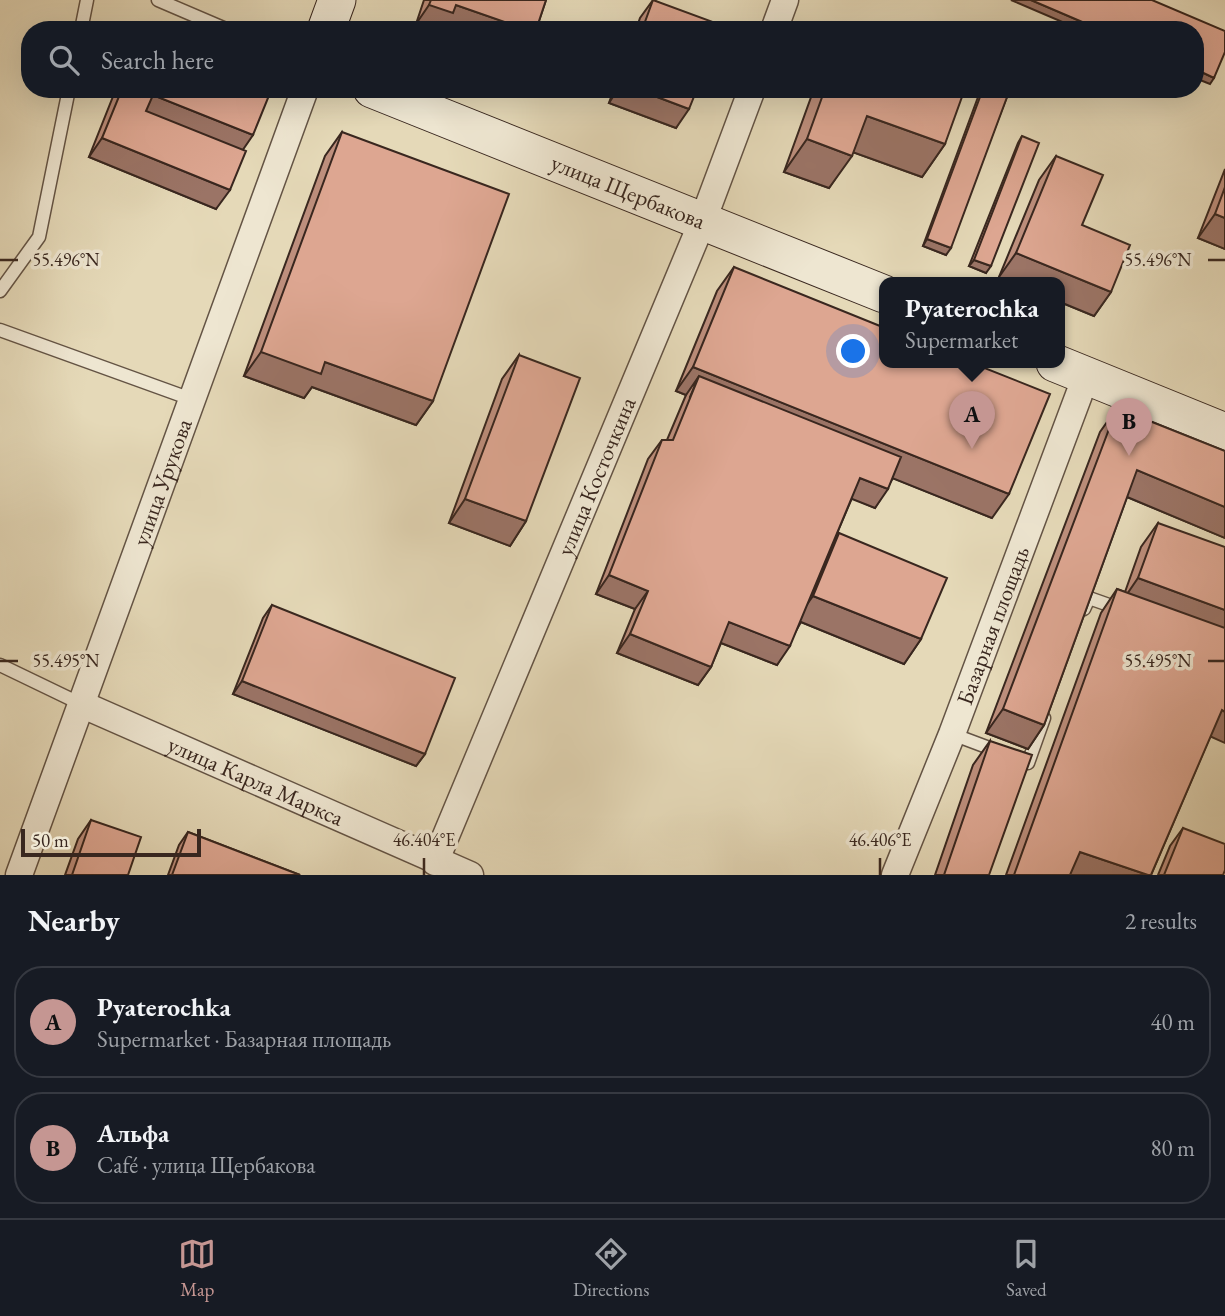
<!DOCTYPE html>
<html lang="en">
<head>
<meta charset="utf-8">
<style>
	:root { --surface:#171b24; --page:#20242c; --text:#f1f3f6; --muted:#9ea1a6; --line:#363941; --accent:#c59692 }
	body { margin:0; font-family:"EB Garamond",serif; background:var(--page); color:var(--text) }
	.scale { position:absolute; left:21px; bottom:18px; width:180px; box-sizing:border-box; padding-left:7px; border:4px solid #39271f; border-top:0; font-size:19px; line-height:24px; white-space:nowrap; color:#39271f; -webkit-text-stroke:5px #eee6d1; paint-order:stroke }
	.you { position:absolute; left:854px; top:352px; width:24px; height:24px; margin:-18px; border:5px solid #fff; border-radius:50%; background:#1a73e8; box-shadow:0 0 0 10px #1a73e833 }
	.badge { display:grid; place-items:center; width:46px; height:46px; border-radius:50%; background:var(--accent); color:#111; font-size:23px; font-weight:700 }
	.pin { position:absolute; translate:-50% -58px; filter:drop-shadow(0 2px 4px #0008) }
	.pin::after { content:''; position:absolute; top:37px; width:24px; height:21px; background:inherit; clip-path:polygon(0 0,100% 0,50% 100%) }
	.popup { position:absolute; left:879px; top:277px; width:186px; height:91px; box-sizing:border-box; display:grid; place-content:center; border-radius:14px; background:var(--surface); filter:drop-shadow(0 2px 5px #0005); font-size:23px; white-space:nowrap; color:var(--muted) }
	.popup b { font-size:26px; color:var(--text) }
	.popup::after { content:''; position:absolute; left:50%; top:100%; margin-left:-14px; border:14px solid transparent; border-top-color:var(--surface) }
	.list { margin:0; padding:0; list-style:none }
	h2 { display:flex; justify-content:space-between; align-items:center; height:91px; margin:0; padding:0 28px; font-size:30px }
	h2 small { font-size:23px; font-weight:400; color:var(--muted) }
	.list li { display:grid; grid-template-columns:46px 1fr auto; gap:21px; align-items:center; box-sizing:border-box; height:112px; margin:0 14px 14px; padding:0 14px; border:2px solid var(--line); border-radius:28px }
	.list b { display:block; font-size:26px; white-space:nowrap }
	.list p { margin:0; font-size:23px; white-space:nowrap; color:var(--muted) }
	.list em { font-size:23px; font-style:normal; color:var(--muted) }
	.icon { flex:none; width:38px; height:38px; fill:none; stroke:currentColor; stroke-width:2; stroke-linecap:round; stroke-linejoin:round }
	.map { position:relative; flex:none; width:1225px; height:875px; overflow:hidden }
	.search { position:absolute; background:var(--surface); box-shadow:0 7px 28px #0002; left:21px; right:21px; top:21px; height:77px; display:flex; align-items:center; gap:18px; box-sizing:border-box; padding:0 24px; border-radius:28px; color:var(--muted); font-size:26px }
	.sheet { height:343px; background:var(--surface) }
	nav { display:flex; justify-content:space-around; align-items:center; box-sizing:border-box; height:98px; border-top:2px solid var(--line); background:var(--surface); font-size:19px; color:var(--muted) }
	nav a { display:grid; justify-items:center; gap:4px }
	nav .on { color:var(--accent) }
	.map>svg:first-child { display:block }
</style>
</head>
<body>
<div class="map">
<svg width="1225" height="875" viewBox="0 0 1225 875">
	<rect width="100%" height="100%" fill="#e5d9b8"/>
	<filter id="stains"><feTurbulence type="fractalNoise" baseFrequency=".00286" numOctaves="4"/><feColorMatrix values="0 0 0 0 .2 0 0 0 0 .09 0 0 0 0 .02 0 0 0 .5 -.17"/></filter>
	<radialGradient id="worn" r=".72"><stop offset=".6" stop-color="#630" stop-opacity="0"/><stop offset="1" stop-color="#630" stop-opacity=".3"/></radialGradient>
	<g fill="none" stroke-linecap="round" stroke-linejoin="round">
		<g stroke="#645445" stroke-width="15">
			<path id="lane" d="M158,0L228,30
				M81,30L87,0
				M0,291L39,237L69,89
				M0,330L191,399
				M1084,609L1089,598L1123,610
				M0,665L81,704
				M952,734L1000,752
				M1020,760L1028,763L1044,718"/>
		</g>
		<g stroke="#645445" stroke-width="29">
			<g id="street">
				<path d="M774,30L785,0"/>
				<path id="s1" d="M81,704L470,875"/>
				<path id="s2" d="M435,862L703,220L752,89"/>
				<path id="s3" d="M19,875L305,89"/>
				<path id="s4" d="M895,875L952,734L1086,376"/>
			</g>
		</g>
		<g stroke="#39271f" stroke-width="39">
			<g id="secondary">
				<path d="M326,30L337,0"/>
				<path id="s5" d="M372,89L884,294"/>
				<path d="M1055,363L1225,432"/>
			</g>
		</g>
		<use href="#lane" stroke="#eee6d1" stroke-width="12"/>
		<use href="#street" stroke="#eee6d1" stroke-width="26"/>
		<use href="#secondary" stroke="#eee6d1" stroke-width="37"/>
	</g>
	<path fill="#be8f7d" stroke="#39271f" stroke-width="2" d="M424,0H546L536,30H459L445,25L416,24Z
		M653,0L719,30H636L640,18Z
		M116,89H260L242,150L216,209L89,157Z
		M614,89H697L676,128L609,103Z
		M814,89H951L945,144L922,177L853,152L829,188L784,172Z
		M981,89H1010L946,255L923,246Z
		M342,132L433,401L416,425L312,387L304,398L244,376L325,156Z
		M1022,136L986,273L969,266L1018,143Z
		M1056,156L1082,225L1111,292L1094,316L999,277L1039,180Z
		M1225,169V249L1198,238Z
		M734,267L992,518L893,478L875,508L852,498L835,538L839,533L921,639L904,664L801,622L777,665L721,643L711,667L698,685L617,653L635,609L596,594L648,459L662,440H667L686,395L676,391L717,291Z
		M519,355L526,521L510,546L449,523L502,379Z
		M1117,408L1225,451V538L1127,497L1044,725L1028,749L986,733L1100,432Z
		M1158,523L1210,737L1151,875H1006L1101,613L1117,589L1125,592L1141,547Z
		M272,605L425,754L416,766L233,694L263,618Z
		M990,741L989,875H935L973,765Z
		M91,820L128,875H65L78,839Z
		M1183,828L1223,875H1158L1170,846Z
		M188,832L300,875H168L179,845Z"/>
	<path fill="#9b7466" stroke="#39271f" stroke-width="2" d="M1011,0H1031L1101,30H1081Z
		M429,5H456L505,22L499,30H459L445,25L442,30H432L416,24Z
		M1195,69L1214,78L1210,84L1195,78Z
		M618,89H636L689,109L676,128L609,103Z
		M153,95L253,135L240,154L140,113Z
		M867,116L945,144L922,177L844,149Z
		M102,138L230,190L216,209L89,157Z
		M807,139L852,156L829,188L784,172Z
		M1215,214L1225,218V249L1198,238Z
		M927,239L951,248L946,255L923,246Z
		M1016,253L1111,292L1094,316L1060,302V283H1012L999,277Z
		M974,260L991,266L986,273L969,266Z
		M261,352L325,362L433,401L416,425L312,387L304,398L244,376Z
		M693,367L1009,494L992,518L690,397L699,376L686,395L676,391Z
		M1137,470L1225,507V538L1120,494Z
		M860,478L888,489L875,508L847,497Z
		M465,499L526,521L510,546L449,523Z
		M609,575L648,591L635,609L596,594Z
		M1138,578L1225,610V640L1121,603Z
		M813,596L921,639L904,664L796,620Z
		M729,622L790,646L777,665L716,641Z
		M630,634L711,667L698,685L617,653Z
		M242,681L425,754L416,766L233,694Z
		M1003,709L1044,725L1028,749L986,733Z
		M1222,710L1225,712V743L1205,734Z
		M1080,852L1148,875H1064Z"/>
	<path fill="#dda691" stroke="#39271f" stroke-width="2" d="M431,0H546L536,30H502L505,22L456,5L453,13L429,5Z
		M653,0L721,25L719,30H642Z
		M1031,0H1152L1225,31V52L1214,78L1195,69V30H1101Z
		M1007,25L1019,30H1005Z
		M122,89H260L270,93L253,135L153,95L146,111L246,151L230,190L102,138Z
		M636,89H697L689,109Z
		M825,89H951L963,94L945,144L867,116L852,156L807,139Z
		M983,89H1010L951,248L927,239Z
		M342,132L509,194L433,401L325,362L321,374L261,352Z
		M1022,136L1039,143L991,266L974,260Z
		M1056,156L1103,175L1082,225L1130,245L1111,292L1016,253Z
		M1225,187V218L1215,214Z
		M734,267L885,328V363H972L1050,394L1009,494L693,367Z
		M519,355L580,378L526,521L465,499Z
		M699,376L901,457L888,489L860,478L790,646L729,622L711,667L630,634L648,591L609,575L662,440H673Z
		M1117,408L1225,451V507L1137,470L1044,725L1003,709Z
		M1158,523L1225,547V610L1138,578Z
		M839,533L947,578L921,639L813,596Z
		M1117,589L1225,628V712L1222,710L1151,875H1148L1080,852L1070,875H1014Z
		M272,605L455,678L425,754L242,681Z
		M990,741L1032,755L989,875H944Z
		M91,820L141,837L128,875H72Z
		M1183,828L1225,844V870L1223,875H1164Z
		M188,832L300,875H172Z"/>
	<path fill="none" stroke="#39271f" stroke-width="2.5" d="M0,260H18M1208,260H1225M0,661H18M1208,661H1225M424,858V875M880,858V875"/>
	<g text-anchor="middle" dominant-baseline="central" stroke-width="7" stroke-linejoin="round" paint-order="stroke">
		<g font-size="23" fill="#39271f" stroke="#eee6d1">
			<text stroke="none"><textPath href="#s5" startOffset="276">улица Щербакова</textPath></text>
			<text stroke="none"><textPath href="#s2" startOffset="418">улица Косточкина</textPath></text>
			<text stroke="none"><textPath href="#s3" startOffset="418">улица Урукова</textPath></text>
			<text stroke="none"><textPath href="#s4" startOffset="268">Базарная площадь</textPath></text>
			<text stroke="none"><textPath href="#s1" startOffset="191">улица Карла Маркса</textPath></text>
		</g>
	</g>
	<g font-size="18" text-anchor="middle" fill="#39271f" stroke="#eee6d1" stroke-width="7" stroke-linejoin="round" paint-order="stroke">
		<text x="66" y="266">55.496°N</text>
		<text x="1158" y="266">55.496°N</text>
		<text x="66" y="667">55.495°N</text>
		<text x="1158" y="667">55.495°N</text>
		<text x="424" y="846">46.404°E</text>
		<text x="880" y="846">46.406°E</text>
	</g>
	<rect width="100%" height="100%" filter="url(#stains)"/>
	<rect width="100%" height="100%" fill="url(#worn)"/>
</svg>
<div class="scale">50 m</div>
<div class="you"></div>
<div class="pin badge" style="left:972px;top:449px">A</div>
<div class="popup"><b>Pyaterochka</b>Supermarket</div>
<div class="pin badge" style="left:1129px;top:456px">B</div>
<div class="search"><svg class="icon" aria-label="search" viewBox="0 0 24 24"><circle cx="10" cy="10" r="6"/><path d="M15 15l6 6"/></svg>Search here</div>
</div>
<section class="sheet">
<h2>Nearby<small>2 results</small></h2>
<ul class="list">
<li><span class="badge">A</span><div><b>Pyaterochka</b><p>Supermarket · Базарная площадь</p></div><em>40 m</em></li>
<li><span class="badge">B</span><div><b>Альфа</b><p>Café · улица Щербакова</p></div><em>80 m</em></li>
</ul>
</section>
<nav>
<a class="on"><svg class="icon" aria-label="map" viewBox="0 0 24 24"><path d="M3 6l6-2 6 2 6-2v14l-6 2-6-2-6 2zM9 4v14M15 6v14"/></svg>Map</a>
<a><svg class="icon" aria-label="directions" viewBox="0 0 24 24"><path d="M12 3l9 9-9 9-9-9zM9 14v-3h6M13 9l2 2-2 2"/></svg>Directions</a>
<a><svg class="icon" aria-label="saved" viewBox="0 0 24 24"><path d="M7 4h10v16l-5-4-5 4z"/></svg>Saved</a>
</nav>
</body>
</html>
